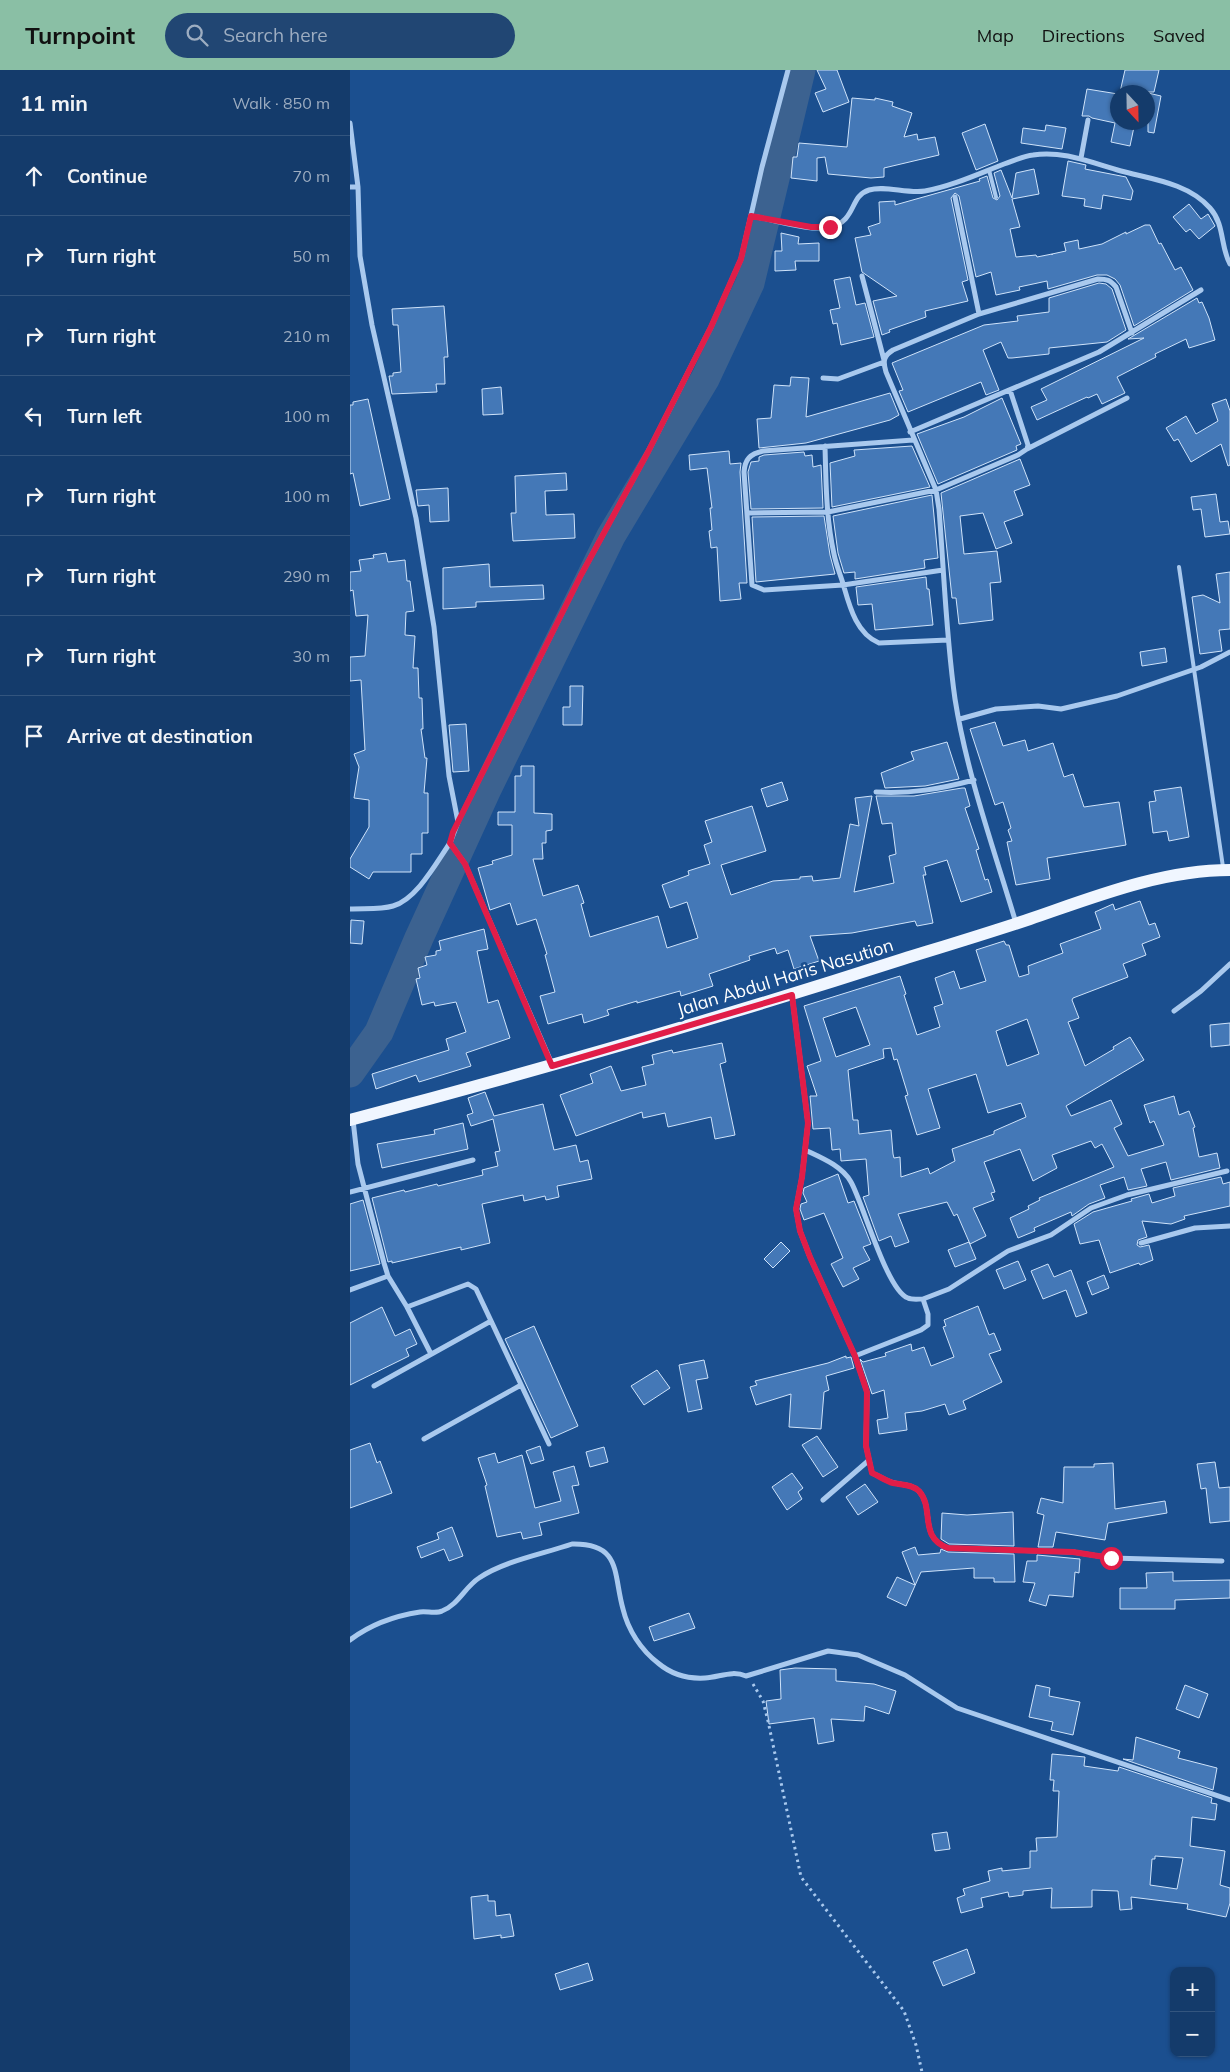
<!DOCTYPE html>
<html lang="en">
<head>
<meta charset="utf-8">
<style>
	:root { --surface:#143b6b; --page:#214673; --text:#f1f3f6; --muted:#9dadc1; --line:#33557e; --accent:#8abfa5 }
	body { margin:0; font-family:Mulish,sans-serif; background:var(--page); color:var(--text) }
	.controls { position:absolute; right:15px; bottom:15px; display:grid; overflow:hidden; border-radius:10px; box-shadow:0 1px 4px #0004 }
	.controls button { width:45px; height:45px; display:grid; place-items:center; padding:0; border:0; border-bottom:1px solid var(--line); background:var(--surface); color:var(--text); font:25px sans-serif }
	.compass { position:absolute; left:760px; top:15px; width:45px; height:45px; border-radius:50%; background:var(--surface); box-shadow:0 1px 4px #0004; rotate:158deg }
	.stop { position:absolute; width:15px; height:15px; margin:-11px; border:4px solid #e11d48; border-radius:50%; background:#fff }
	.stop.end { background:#e11d48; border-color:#fff; box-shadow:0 1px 5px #0008 }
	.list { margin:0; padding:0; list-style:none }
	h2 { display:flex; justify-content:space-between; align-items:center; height:65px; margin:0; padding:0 20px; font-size:21px }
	h2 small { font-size:16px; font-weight:400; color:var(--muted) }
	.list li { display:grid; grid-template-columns:32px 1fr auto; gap:15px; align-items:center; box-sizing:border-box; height:80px; padding:0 20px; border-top:1px solid var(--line) }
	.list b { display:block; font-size:19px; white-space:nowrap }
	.list em { font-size:16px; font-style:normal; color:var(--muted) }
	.icon { flex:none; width:28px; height:28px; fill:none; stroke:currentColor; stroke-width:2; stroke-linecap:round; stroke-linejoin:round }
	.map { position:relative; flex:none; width:880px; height:2002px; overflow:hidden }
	header { display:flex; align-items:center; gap:30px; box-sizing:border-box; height:70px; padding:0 25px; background:var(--accent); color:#111 }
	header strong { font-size:24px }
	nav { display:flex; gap:28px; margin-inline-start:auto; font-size:18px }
	.search { width:350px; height:45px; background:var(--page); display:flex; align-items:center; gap:12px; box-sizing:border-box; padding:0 18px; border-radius:28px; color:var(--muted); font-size:19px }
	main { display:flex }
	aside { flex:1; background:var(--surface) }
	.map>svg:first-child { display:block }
</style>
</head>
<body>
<header>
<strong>Turnpoint</strong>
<div class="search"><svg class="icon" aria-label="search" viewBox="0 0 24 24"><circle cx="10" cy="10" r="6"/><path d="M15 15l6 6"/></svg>Search here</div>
<nav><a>Map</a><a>Directions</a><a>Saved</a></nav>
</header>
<main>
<aside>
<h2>11 min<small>Walk · 850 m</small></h2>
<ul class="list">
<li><svg class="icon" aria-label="ahead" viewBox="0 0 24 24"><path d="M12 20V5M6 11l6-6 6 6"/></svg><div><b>Continue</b></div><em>70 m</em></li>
<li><svg class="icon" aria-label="right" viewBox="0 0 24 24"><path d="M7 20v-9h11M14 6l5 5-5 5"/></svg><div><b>Turn right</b></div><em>50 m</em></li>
<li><svg class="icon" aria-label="right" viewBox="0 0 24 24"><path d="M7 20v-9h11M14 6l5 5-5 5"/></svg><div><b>Turn right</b></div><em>210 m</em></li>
<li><svg class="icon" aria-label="left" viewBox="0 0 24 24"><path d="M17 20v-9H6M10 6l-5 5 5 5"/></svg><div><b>Turn left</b></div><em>100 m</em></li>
<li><svg class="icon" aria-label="right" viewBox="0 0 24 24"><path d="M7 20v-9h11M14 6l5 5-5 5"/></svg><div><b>Turn right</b></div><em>100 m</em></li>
<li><svg class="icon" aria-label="right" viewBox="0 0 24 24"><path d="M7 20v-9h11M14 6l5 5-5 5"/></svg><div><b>Turn right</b></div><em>290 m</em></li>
<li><svg class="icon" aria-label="right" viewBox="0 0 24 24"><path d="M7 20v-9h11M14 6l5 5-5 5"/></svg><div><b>Turn right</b></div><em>30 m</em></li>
<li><svg class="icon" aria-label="arrive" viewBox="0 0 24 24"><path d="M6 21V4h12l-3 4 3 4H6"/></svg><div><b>Arrive at destination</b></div></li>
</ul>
</aside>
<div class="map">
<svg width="880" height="2002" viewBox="0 0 880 2002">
	<rect width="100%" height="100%" fill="#1b4f8f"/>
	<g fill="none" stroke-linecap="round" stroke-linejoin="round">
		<path stroke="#3c6290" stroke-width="29" d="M0,1003L29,962L69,868L138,717L261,466L355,309L400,213L451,0"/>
	</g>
	<path fill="#4478b7" stroke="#cfe3fa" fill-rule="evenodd" d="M467,0H487L499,32L473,42L465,23L476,19Z
		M775,0H809L804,22H770Z
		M737,19L768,24V52H785L780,76L761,72L765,53L742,48L739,46H732Z
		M798,23L811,26L804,63L798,62Z
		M502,28L525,30V28L543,32L542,36L562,43L554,67L567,64L568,70L585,67L589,85L534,98V107L521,108L478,104L475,87L467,88V111L441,108L443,87H447L449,73L497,77Z
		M635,54L648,91L626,100L612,63Z
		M696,55L716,58L712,79L671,73L673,58L695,61Z
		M718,91L736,95L735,99L776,107L783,121L781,130L753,125L751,139L734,136L735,129L712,126Z
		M684,99L689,124L662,129L670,157L660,159L666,187L686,185L687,187L702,184V185V184L716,181L714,173L728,170L729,179L752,174L776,162V164L795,155H800L809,174L811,173L825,200L831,197L843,220L784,256L770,215L765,209L757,205H747L698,219L697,211L669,217L670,220L646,225L641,202L626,207L609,126L605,123L601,128L618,210L612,212L618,231L575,241L576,247L539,260L540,262L532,265L523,231L547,226L512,202L505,168L521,165L518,157L530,153L529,132L545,131V135L630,111L629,109L637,106L643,128L647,130L650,126L644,103L651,100L662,128L666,103Z
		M839,134L851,149L858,144L865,156L849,169L840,159L836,162L823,147Z
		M431,163L449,167L448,174L469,173V191H445L446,200L425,201V181H432Z
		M500,207L506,235L515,233L524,267L491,275L487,253L483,254L480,240L490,238L484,210Z
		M749,213L756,214L762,219L776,260L757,272L699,278V284L662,288H658L651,272L633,280L649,320L636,325L631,312L558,342L549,321L553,320L542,293L634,255L668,251L667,246L699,242V228Z
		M847,228L849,233L852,232L859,248L865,270L839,278L836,269L805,284L806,287L767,307L775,323L752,334L747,324L738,328L737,327L687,350L681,337L697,330L691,319L794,268L778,269Z
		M94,236L98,287H94L95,314H86L87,322L42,324L39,306H43V303L51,302L48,255H43L42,239Z
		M441,307L459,308L456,347L540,323L549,345L540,350L456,373L409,378L407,349L421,348L424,315L440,316Z
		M151,317L153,344L133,345L132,319Z
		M652,328L671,374L666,376L667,380L588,414L567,364L614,347Z
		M18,329L40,429L10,436L3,403L0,404V335H3V332Z
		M876,329L880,341V395L878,396L871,374L841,392L828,369L824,371L816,358L836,346L846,364L868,351L862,334Z
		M562,376L580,417L482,437L480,393L505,386L504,380Z
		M379,381L380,394L391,393L390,402L397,513H389L391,529L370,531L367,477L361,478L359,461L362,460L360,438H362L357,398L340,400L339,385Z
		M454,382L455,386L462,385L463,397L471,395L473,438L401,439L398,402L401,392L409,391V387L414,385Z
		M670,389L680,415L664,421L673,445L654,452L662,473L646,479L633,443L610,446L614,484L647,481L651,512L640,513L643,550L609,554L606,528H602L591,423Z
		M216,403L217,420L195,421L196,445L224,444L225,468L163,471L161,443H166L165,406Z
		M98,418L99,451L80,452L79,435L68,436L66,420Z
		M866,424L870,452L878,451L880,464L855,467L851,439L843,440L841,427Z
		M582,425L588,488L574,490L575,498L505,509V502L494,503L488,483L483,446Z
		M474,446L480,485L485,504L406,512L402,447Z
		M36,483L38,492L55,490L57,511H60L64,541L56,542L55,565L65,566L63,598H68L69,628H72L73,659H71L75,688H77L74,723H78V763H72V784H61V802H23L19,809L0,797V789L19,757V730L4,728L9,697L4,684L15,680L11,610L0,611V587L15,586L18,545L6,546L3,520L0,521V502L11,501L9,490L24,488L23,485Z
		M139,494L140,517L193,515L194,529L126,532V537L93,539V498Z
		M880,502V559L869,560L872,581L850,584L842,527L853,525L870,533L866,504Z
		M576,507L577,519H579L583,555L525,560L522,534L508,535L506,517Z
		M815,578L817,592L792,596L790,582Z
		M220,616H233L232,655H213V637H220Z
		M645,652L653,676L675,670L678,681L703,673L714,707L723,704L734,737L769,732L776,775L697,788L700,809L666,815L657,772L662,771L658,760L661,758L653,732L645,735L620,659Z
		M116,654L119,701L103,702L99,655Z
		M597,672L609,709L575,716L535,718L531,703L564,690L561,682Z
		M171,696H184V743L202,744V760L196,761V773H192L193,789H183L193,826L228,815L234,833L231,834L240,867L308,846L317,878L348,868L337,832L320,838L312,815L339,805L338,801L360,794L354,775L362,772L355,751L402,736L416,781L371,795L381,825L423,811L450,809V807L462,806L463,811L490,808L500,754L509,756L505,728L522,726L504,822L544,813L539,786L546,784L542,753L532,754L526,726H564L612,718H615L620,736L615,738L629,779L626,780L635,810L638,809L642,822L611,832L597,790L574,797L576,805H573L583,853L567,856L565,851L502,863L460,866L469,891L444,899L438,880L427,884L425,878L399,886L400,890L359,904L363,916L331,926L330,921L287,933V931L257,940L259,945L234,953L232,944L198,954L190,926L205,922L195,885L197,884L186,849L167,855L160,833L140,840L128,798L143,794L142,791L162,785V755H148V742H165V706H171Z
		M432,712L438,730L417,737L411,719Z
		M831,717L839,767L819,771L817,761L803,763L799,732L806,731L804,721Z
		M790,831L799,855L805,853L810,867L792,874L796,885L773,894L778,907L723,928L722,930L729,948L718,952L735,996L764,979L763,977L780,967L794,990L716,1036L721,1046L761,1030L772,1054L764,1058L778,1086L814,1075L804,1051L800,1053L794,1035L824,1026L829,1045L839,1041L845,1057L843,1058L849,1087L867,1083L870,1098L821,1110L816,1092L791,1099L797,1116L778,1120L774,1107L750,1115L755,1128L739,1134L722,1146L721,1142L684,1158L685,1161L668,1168L660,1148L679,1139L678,1136L690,1130L689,1128L764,1097L752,1074L745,1078L741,1071L702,1085L707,1098L683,1111L670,1079L634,1092L645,1122L641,1123L644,1130L623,1138L636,1166L620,1174L607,1144L604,1146L597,1132L548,1144L559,1172L545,1177L541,1166L529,1171L513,1127L519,1125L516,1089L491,1091L490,1079L482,1080L480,1058L463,1059L460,1026H467L457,996L471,991L454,936L550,906L556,924L554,925L567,965L590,957L584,937L593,934L585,908L604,901L610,919L636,911L626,880L654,871L656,875H659L669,907L679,904L678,896L713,883L710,874L751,859L745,842L763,834L765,840ZM506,937L520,975L486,987L473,948ZM677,949L689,984L657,996L646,961ZM541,978L544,990L547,989L558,1025L555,1026L567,1065L590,1058L578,1019L626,1004L638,1043L671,1033L676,1047L644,1061V1064L602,1079L605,1091L580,1104L578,1098L551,1107L550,1087L544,1088L543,1084L541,1060L509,1064L508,1050H503L498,1000L534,988L533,979Z
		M1,850L14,851L12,874L0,873Z
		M134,859L138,879L127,881L138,933L148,930L160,968L116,983L121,996L69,1012L66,1005L26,1019L22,1004L99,980L96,969L116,962L106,932L85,936L84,932L72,935L66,909L70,908L68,898L77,895L75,887L86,885V881L91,880L89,871Z
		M880,953V975L861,977L860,955Z
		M372,973L376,992L370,994L385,1065L365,1069L361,1047L318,1057L315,1043L293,1048L292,1042L226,1066L210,1025L243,1013L240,1004L261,996L271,1021L296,1015L292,997L304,994L302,985L322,980L323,983Z
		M135,1022L144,1046L193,1034L204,1080L226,1075L230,1092L238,1090L242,1109L207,1116L209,1127L196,1130L195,1126L174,1131L173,1125L132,1134L140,1173L111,1180V1177L42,1193V1191L38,1192L22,1128L54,1120L55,1122L87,1114L88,1116L133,1105L132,1100L148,1096L145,1082L150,1081L143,1049L121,1056L117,1045L123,1043L118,1028Z
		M113,1053L118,1079L32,1098L27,1074L85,1064L84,1060Z
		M488,1104L498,1133L504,1131L521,1174L513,1177L520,1190L503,1198L509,1209L493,1217L481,1194L493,1188L474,1143L454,1150L450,1139L451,1134L457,1132L453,1123L454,1118Z
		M871,1107L873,1114L880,1112V1136L834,1146L835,1149L821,1154L792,1151L797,1167L788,1170L787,1175L790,1177L799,1175L803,1190L790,1195L789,1193L760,1203L749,1170L730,1174L724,1154L743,1142L782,1131L781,1129L799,1124L802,1133L825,1126L823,1118Z
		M13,1130L30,1194L0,1201V1134Z
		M431,1172L440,1181L423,1198L414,1189Z
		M619,1172L626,1189L605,1197L598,1180Z
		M668,1191L676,1210L654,1219L646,1200Z
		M698,1194L704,1207L721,1200L737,1243L726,1247L716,1220L693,1229L681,1201Z
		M754,1205L759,1218L742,1225L737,1212Z
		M628,1236L639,1265L644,1263L651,1280L639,1284L652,1312L613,1331L616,1339L599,1345L595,1334L572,1341L555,1343L557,1360L529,1364L527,1350L538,1348L534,1320L522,1324L510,1289L513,1292L536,1286L535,1283L561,1274L562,1281L574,1277L581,1296L604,1287L593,1257L596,1256L594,1250Z
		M32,1237L45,1266L60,1259L67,1274L56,1279L59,1286L0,1315V1253Z
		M184,1256L228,1356L201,1368L155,1269Z
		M496,1286V1288L501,1287L504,1298L476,1306L479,1320L474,1322L471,1359L439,1357L441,1324L406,1335L400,1317L407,1315L405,1311L478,1293Z
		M354,1290L358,1308L346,1310L352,1339L338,1342L329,1295Z
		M307,1300L320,1318L294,1335L281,1316Z
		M467,1366L488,1397L473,1407L452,1375Z
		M20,1373L27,1393L30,1391L42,1423L0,1438V1380Z
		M190,1376L194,1390L181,1394L176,1381Z
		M254,1377L258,1392L240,1397L236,1382Z
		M145,1383L148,1393L172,1385L185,1438L211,1431L203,1402L224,1396L229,1415L222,1416L229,1443L189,1453L192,1465L173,1469L171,1462L147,1467L135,1416L137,1415L128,1388Z
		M865,1392L869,1418L880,1417V1451L860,1453L856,1418L851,1419L847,1394Z
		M763,1393L765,1439L815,1431L817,1443L758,1453L755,1470L706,1462L703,1477H688L694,1445L687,1443L691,1428L713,1433L714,1397H744V1394Z
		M442,1403L453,1418L448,1422L452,1429L437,1440L422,1417Z
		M515,1414L528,1432L508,1445L496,1427Z
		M663,1442L664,1476L599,1474L591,1469L592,1443L617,1445Z
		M102,1457L113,1486L99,1491L94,1479L71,1488L67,1477L89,1469L87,1463Z
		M565,1477L568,1485L590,1483L591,1479L598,1482L664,1484L665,1512H644V1508H624V1498L571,1502L556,1536L537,1527L547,1507L565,1515L552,1482Z
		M687,1485L730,1489L729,1503L725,1502L723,1527L699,1525L696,1536L679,1531L685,1513L673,1512L677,1491H687Z
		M823,1502V1511L880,1510V1528L825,1530V1539H770V1518H797L796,1503Z
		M339,1543L345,1558L304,1571L299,1557Z
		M445,1598L486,1599V1611L524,1614L546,1621L539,1644L515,1636L514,1651L481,1649L484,1671L468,1674L464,1648L419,1654L416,1631L431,1629L430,1600Z
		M686,1615L700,1618L699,1626L730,1632L723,1665L701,1660L703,1652L679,1647Z
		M835,1615L858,1624L849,1648L826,1639Z
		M786,1667L830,1681L828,1688L867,1698L863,1720L773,1689L783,1690Z
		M702,1684L735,1687L734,1696L768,1701L769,1697L862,1728L861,1733L867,1734L865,1750L842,1747L840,1776L875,1781L870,1815L880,1818V1833L876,1847L837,1839L838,1834L781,1827L782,1839L770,1840L768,1821L742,1820V1837L701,1838L702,1818L673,1821V1825L659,1827L658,1822L631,1828L633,1837L611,1843L607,1828L615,1825L613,1819L640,1811L638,1801L652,1798V1801L680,1798V1781H687L686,1768L707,1767L709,1721H703L704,1710H700ZM805,1786L833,1788L827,1819L800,1815L802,1789H805Z
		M597,1762L600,1779L585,1781L582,1764Z
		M138,1825V1831H145L146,1846L160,1844L164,1866L151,1868V1865L124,1869L121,1827Z
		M617,1879L625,1903L593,1916L583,1892Z
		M238,1893L243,1910L210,1920L205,1904Z"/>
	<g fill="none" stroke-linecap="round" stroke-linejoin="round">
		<path stroke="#a9c9ee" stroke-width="3" stroke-dasharray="2.5 4" stroke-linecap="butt" d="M403,1614L413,1631L418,1651L451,1807L554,1941L566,1975L572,2002"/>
		<path stroke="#a9c9ee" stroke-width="4" d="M639,100L646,127
			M829,497L873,797"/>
		<path stroke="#a9c9ee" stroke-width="5" d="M0,53L8,117L10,186L22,255L66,448L84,557L99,706L108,752L100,773L115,794L202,994
			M731,88L738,50
			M0,117H8
			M605,127L629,244
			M401,146C423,149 459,162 480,157C507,151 499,126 519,120C535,115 557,124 575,121C602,116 628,104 654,94C663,91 673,86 683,85C713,80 742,93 771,101C801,109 838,113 860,138C875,155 870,176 880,194
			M512,206L534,290
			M473,308L488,309L534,292
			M560,362L749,282L851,220
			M563,370L413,381C400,384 395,389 394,402L402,515L414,520L493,515L593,500
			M475,376C476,412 476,448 484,484C486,495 491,506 494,517C500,538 507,564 529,573L598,570
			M677,379L777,328
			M398,443L478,442L586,420L668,385L677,379L678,375L660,320
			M610,649L646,639L688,636L711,639L767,626L851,597L880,582
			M526,722C561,724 590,719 624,710
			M108,752L231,505L298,382L361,257L391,189L412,97L438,0
			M0,839C13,838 30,840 43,836C67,829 86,793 100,773
			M666,853C644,779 617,705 605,629C596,566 594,502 589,439L586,420L536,302C533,292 533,286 543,280L629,244L748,209C757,209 760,210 766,217L782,263
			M442,925L458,1053L452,1107L446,1139L450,1161L460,1187L505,1286L517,1322L516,1376L522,1403C529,1406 536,1411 544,1413C552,1415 562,1414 569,1421C585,1439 568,1467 598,1478L723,1482L761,1488L872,1491
			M824,941L851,921L880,894
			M3,1050L8,1094L34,1193L38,1206L57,1237L118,1214L126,1219L199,1374
			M455,1080C472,1088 492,1096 501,1112C513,1133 537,1221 558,1228C562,1230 568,1229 573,1229
			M0,1122L123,1090
			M791,1173L845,1158L880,1156
			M0,1220L38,1206
			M57,1237L81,1284
			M505,1286L571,1260L578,1255V1244L573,1229L599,1219L658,1181L701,1165L741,1138L777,1125L877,1101
			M24,1316L141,1251
			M74,1369L171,1315
			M473,1430L518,1391
			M0,1570C21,1554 44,1546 70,1542C77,1541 86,1544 92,1541C108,1535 115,1517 129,1508C154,1491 193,1484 222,1474C272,1473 263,1504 273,1539C278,1560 291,1580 308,1593C321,1604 338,1609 355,1608C370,1607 382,1600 396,1606L478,1581L508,1585L555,1605L607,1638L880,1730"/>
		<path stroke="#f0f6ff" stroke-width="12" d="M0,1050C186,1001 370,948 553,889C595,876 638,863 680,849C744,827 811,800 880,800"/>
	</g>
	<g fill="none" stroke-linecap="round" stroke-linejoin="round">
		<path stroke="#e11d48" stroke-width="6" d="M480,157H461L401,146L391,189L361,257L298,382L231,505L103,762L100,773L115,794L202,996L442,925L458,1053L452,1107L446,1139L450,1161L460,1187L505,1286L517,1322L516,1376L522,1403C529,1406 536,1411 543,1413C552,1415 562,1414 569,1421C585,1439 568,1467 598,1478L723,1482L761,1488"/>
	</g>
	<g text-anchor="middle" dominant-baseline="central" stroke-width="5" stroke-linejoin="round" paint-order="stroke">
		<g font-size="18" fill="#fff" stroke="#1b4f8f">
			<text transform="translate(435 907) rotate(-17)">Jalan Abdul Haris Nasution</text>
		</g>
	</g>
</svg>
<div class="controls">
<button>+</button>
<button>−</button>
</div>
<svg class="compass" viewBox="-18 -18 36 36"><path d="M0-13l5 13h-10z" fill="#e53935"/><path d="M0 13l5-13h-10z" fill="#9dadc1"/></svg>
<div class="stop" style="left:761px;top:1488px"></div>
<div class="stop end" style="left:480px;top:157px"></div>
</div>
</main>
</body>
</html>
